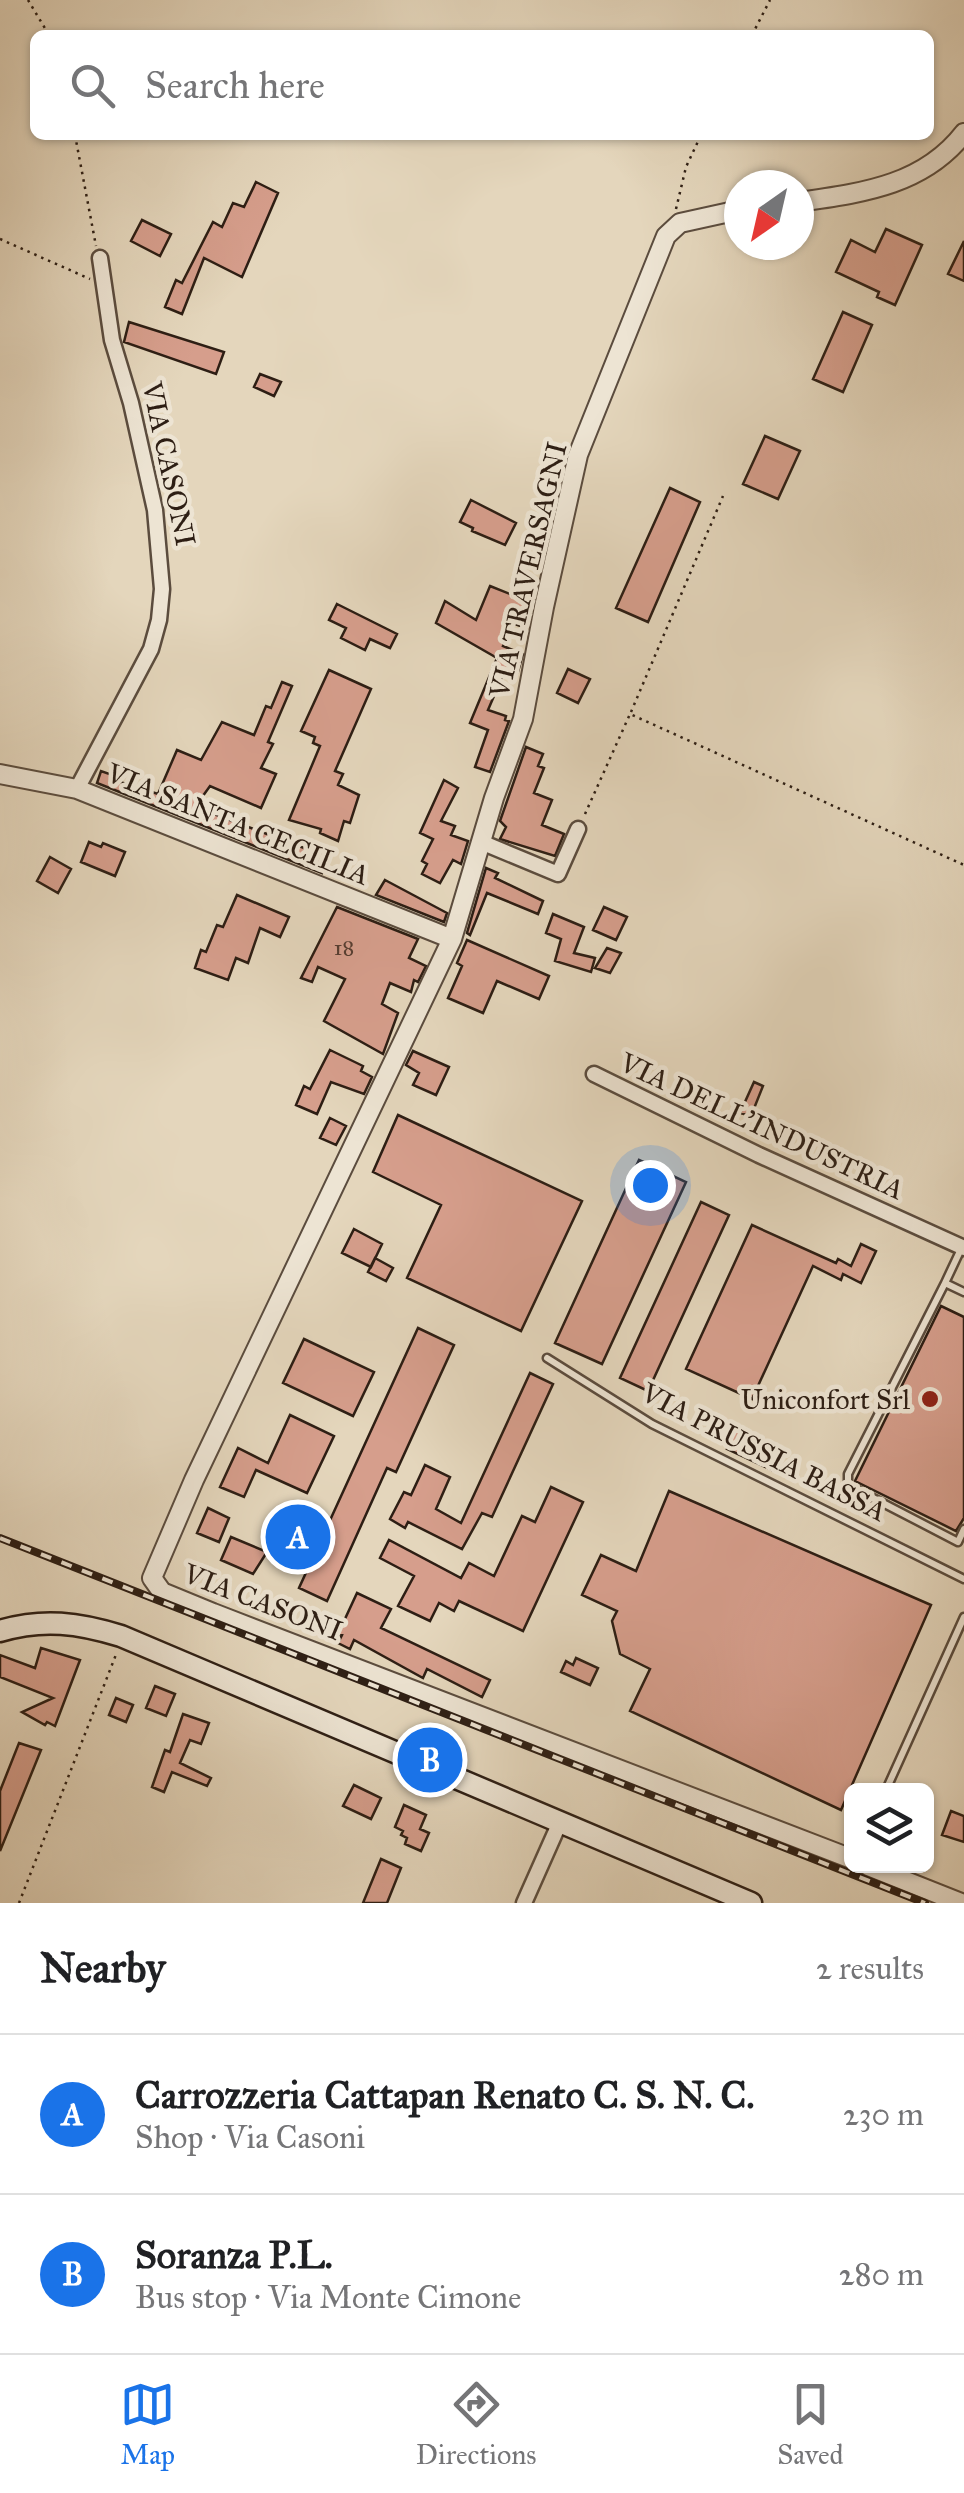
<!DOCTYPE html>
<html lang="en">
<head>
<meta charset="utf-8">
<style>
	:root { --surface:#fff; --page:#f2f2f2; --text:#202124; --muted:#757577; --line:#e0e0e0; --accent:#1a73e8 }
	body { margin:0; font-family:"IM FELL Great Primer",serif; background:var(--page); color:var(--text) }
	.controls { position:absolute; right:30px; bottom:30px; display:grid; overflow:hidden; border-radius:15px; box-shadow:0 2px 8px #0004 }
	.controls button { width:90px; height:90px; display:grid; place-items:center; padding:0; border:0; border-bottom:2px solid var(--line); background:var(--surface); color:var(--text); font:50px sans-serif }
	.compass { position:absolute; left:724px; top:170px; width:90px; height:90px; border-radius:50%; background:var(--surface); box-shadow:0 2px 8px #0004; rotate:214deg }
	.you { position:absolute; left:650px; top:1185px; width:35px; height:35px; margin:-25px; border:8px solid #fff; border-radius:50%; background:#1a73e8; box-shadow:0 0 0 15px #1a73e833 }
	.badge { display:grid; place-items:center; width:65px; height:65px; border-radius:50%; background:var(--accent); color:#fff; font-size:32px; font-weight:700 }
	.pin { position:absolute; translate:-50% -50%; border:5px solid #fff; box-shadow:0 2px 10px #0006 }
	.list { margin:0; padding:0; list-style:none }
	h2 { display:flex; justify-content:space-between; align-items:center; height:130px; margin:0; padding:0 40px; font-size:42px }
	h2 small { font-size:32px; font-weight:400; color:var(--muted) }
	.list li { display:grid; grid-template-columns:65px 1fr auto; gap:30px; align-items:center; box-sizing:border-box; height:160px; padding:0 40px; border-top:2px solid var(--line) }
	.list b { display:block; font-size:38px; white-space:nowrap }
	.list p { margin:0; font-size:32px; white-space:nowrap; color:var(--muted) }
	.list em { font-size:32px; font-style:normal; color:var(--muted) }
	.icon { flex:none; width:55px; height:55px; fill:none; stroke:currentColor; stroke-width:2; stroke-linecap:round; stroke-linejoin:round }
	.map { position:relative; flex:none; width:964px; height:1903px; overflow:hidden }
	.search { position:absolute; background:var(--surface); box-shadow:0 2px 8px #0004; left:30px; right:30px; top:30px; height:110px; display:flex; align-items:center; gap:25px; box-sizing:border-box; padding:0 35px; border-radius:15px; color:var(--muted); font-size:38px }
	.sheet { height:450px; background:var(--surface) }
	nav { display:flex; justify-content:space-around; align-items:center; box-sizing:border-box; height:140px; border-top:2px solid var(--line); background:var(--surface); font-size:28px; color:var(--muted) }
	nav a { display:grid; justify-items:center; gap:5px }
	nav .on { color:var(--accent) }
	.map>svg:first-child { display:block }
</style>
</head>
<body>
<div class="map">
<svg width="964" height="1903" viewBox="0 0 964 1903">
	<rect width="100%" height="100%" fill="#e4d6bc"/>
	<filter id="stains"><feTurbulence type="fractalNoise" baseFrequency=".002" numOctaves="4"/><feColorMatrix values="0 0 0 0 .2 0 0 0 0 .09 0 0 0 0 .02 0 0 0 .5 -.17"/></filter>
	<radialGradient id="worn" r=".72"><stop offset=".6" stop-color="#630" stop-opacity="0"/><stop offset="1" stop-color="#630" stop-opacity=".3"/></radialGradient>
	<path fill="#d69e8c" stroke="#2d1e14" stroke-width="2.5" d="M256,182L278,193L242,277L204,258L182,314L165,307L176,280L182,283L213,222L222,227L233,203L244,207Z
		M142,220L171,234L160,256L131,241Z
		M886,229L922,245L895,305L877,297L879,292L836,272L851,240L875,252Z
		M964,241V281L948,274Z
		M843,312L872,325L843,392L813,379Z
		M129,322L224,352L216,374L124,342Z
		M260,374L281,382L274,396L254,387Z
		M765,436L800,451L778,499L743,484Z
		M670,488L700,502L648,622L616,608Z
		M471,500L516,523L505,545L472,531L473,528L460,522Z
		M490,586L530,602L520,626L512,623L503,646L523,654L518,672L514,669L510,678L503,675L488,710L506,716L505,720L509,721L490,772L475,767L488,730L470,723L497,658L436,623L445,601L476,620Z
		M337,604L397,634L390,648L370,639L365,650L341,638L346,628L329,620Z
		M568,669L590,679L578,703L557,693Z
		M329,670L371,689L335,771L343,774L338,785L359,795L350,823L344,821L338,841L320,833L321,829L289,820L320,746L313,743L315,737L301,731Z
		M282,682L292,686L268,742L273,744L261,768L276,774L261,808L210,786L195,807L328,857L322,873L97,783L101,771L121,778L120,782L158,794L177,750L201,760L222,722L254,735L266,706L271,708Z
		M526,747L543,754L538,766L544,768L534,793L552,800L542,825L564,834L555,856L500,839L506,827L500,821Z
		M444,780L458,788L441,821L455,826L451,835L468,841L461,864L453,860L440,883L422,874L427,864L422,861L433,839L420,833Z
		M89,842L101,847L103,843L125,852L115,876L81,862Z
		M50,857L71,869L58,893L37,881Z
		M486,868L498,873L495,878L543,901L538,914L487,893L470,935L467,933Z
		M385,880L447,913L444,922L376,895Z
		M237,895L289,917L280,937L260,928L248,963L236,958L228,980L195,968L201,950L206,952L217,925L223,927Z
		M337,907L418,939L409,958L426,966L418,982L414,980L411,992L390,983L382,1004L398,1013L383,1054L324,1021L345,979L318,967L312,982L301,978Z
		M604,907L627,917L616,940L593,930Z
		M553,914L584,927L574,953L595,958L591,972L555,961L561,939L546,933Z
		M467,940L549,976L539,999L497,981L483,1013L448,998L462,966L457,963Z
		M607,948L621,953L610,973L595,968Z
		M330,1050L363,1066L361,1071L372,1077L364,1094L331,1082L317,1114L296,1105L304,1086L310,1089Z
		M413,1051L449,1067L436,1095L413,1085L419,1073L406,1065Z
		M754,1082L763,1086L751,1116L740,1113Z
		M398,1115L582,1201L521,1331L407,1278L441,1205L373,1172Z
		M330,1118L346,1126L336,1145L320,1138Z
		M639,1160L686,1182L602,1364L555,1343Z
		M701,1202L729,1215L648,1391L620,1378Z
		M752,1225L836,1263L838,1259L851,1266L861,1244L876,1251L861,1283L843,1274L841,1280L813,1266L752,1399L686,1369Z
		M354,1229L382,1244L371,1267L342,1253Z
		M375,1258L393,1268L386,1281L368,1272Z
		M941,1306L964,1317V1518L956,1531L855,1481Z
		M418,1328L454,1345L396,1472L387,1468L327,1601L299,1588Z
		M304,1339L374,1372L353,1416L283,1383Z
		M530,1373L553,1384L492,1517L482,1513L462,1549L408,1522L405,1528L390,1519L404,1492L411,1495L425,1465L450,1477L436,1509L461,1523Z
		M290,1415L334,1436L307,1493L256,1470L244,1497L220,1487L238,1448L268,1463Z
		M732,1428L785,1453L776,1472L727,1449L729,1445L724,1444Z
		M551,1487L583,1502L523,1631L459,1601L454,1611L439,1603L430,1621L398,1606L414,1576L380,1558L389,1540L461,1578L469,1563L494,1576L522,1516L535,1522Z
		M669,1491L931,1605L841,1810L630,1711L650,1669L620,1654L612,1621L617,1611L582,1595L601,1555L636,1571Z
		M208,1508L229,1518L219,1542L197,1533Z
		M231,1537L267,1552L253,1574L221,1560Z
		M357,1593L391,1609L381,1628L490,1680L482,1697L427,1669L423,1678L354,1640L350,1649L338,1643L342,1635L338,1634Z
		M41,1648L80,1660L55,1726L47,1722L45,1725L22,1712L53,1698L0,1677V1655L35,1668Z
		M576,1658L598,1668L590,1685L561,1672L566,1661L573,1665Z
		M155,1686L175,1694L166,1716L146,1708Z
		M116,1698L133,1705L126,1722L109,1715Z
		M183,1714L209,1723L201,1744L190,1740L180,1763L211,1778L207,1786L172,1772L164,1792L152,1787L165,1750L170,1752Z
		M19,1743L41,1750L0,1851V1791Z
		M354,1785L381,1798L371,1819L343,1806Z
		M404,1805L426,1815L420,1829L429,1833L421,1851L405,1844L407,1838L401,1835L403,1831L395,1827Z
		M951,1811L964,1816V1842L942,1835Z
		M381,1859L401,1868L387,1903H363Z"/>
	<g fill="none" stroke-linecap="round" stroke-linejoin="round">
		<g stroke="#5b4c3e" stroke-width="11">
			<path id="service" d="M961,1249L945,1283L964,1292
				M945,1283L848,1474V1485L958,1542L964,1529
				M547,1358L652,1424L964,1579
				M886,1790L964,1617"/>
		</g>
		<g stroke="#5b4c3e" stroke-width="19">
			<path id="minor" d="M77,789L151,649L159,620L162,589L155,510L131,403L112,340L100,258
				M481,842L558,874L578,829
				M594,1074L759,1155L964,1248
				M524,1903L560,1822"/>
		</g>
		<g stroke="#5b4c3e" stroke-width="22">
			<path id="tertiary" d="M799,202C861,193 923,186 964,133
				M739,210L680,223L666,236L578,455L544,607L523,719L494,798L452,939L194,1480L152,1578L162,1592L213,1613L852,1859
				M0,774L77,789L452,939
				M868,1866L961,1903"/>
		</g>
		<g stroke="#2d1e14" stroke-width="25">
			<path id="secondary" d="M0,1631C43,1618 79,1623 121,1636L751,1903"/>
		</g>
		<path stroke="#2d1e14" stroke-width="2.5" stroke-dasharray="2.5 5" stroke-linecap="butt" d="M28,0L49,35
			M752,35L770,0
			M75,135L96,246
			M676,209L686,167L701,135
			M0,239L90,279
			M631,712L723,496
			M585,814L630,714L964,865
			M19,1903L117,1652"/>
		<use href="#service" stroke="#ede4d3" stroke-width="6"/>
		<use href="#minor" stroke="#ede4d3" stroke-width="14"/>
		<use href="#tertiary" stroke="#ede4d3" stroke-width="18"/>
		<use href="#secondary" stroke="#ede4d3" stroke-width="20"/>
		<g stroke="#2d1e14" stroke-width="8">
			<path id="rail" d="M0,1538L925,1903"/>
		</g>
		<use href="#rail" stroke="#ede4d3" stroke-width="4" stroke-dasharray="11" stroke-linecap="butt"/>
	</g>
	<circle fill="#8f2418" stroke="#ede4d3" stroke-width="4" cx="930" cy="1399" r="10"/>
	<g text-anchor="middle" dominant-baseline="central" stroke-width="9" stroke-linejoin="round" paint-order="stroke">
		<g font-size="22" fill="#573e32">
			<text x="344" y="947">18</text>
		</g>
		<g font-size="28" fill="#2d1e14" stroke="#ede4d3">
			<text transform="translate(169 464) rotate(78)">VIA CASONI</text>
			<text transform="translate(528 570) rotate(-77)">VIA TRAVERSAGNI</text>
			<text transform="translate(238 824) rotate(22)">VIA SANTA CECILIA</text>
			<text transform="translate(762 1126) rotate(25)">VIA DELL'INDUSTRIA</text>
			<text transform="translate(764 1452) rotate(27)">VIA PRUSSIA BASSA</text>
			<text transform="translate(263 1602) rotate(21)">VIA CASONI</text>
		</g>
		<g font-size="28" fill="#2d1e14" stroke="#ede4d3" text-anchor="end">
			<text x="910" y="1399">Uniconfort Srl</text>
		</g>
	</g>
	<rect width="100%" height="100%" filter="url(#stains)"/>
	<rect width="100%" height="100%" fill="url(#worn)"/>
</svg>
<div class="controls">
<button><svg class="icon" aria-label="layers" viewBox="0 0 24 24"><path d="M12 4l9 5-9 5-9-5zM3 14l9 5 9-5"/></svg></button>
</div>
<svg class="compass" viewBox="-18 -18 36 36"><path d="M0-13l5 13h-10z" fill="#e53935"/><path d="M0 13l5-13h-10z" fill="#757577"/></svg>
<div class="you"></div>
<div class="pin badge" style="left:298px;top:1537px">A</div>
<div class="pin badge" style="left:430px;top:1760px">B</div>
<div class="search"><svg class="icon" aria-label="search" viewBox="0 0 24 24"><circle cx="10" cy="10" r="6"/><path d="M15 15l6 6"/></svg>Search here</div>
</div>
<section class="sheet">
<h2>Nearby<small>2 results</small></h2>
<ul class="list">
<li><span class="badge">A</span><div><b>Carrozzeria Cattapan Renato C. S. N. C.</b><p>Shop · Via Casoni</p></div><em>230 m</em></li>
<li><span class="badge">B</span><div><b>Soranza P.L.</b><p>Bus stop · Via Monte Cimone</p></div><em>280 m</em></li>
</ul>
</section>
<nav>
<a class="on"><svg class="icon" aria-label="map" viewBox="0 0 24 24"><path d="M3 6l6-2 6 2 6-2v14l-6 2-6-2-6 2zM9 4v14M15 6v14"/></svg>Map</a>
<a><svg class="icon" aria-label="directions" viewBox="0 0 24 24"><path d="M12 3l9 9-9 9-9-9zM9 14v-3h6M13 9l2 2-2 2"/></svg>Directions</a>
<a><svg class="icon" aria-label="saved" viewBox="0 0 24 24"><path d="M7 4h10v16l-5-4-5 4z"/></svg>Saved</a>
</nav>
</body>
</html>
